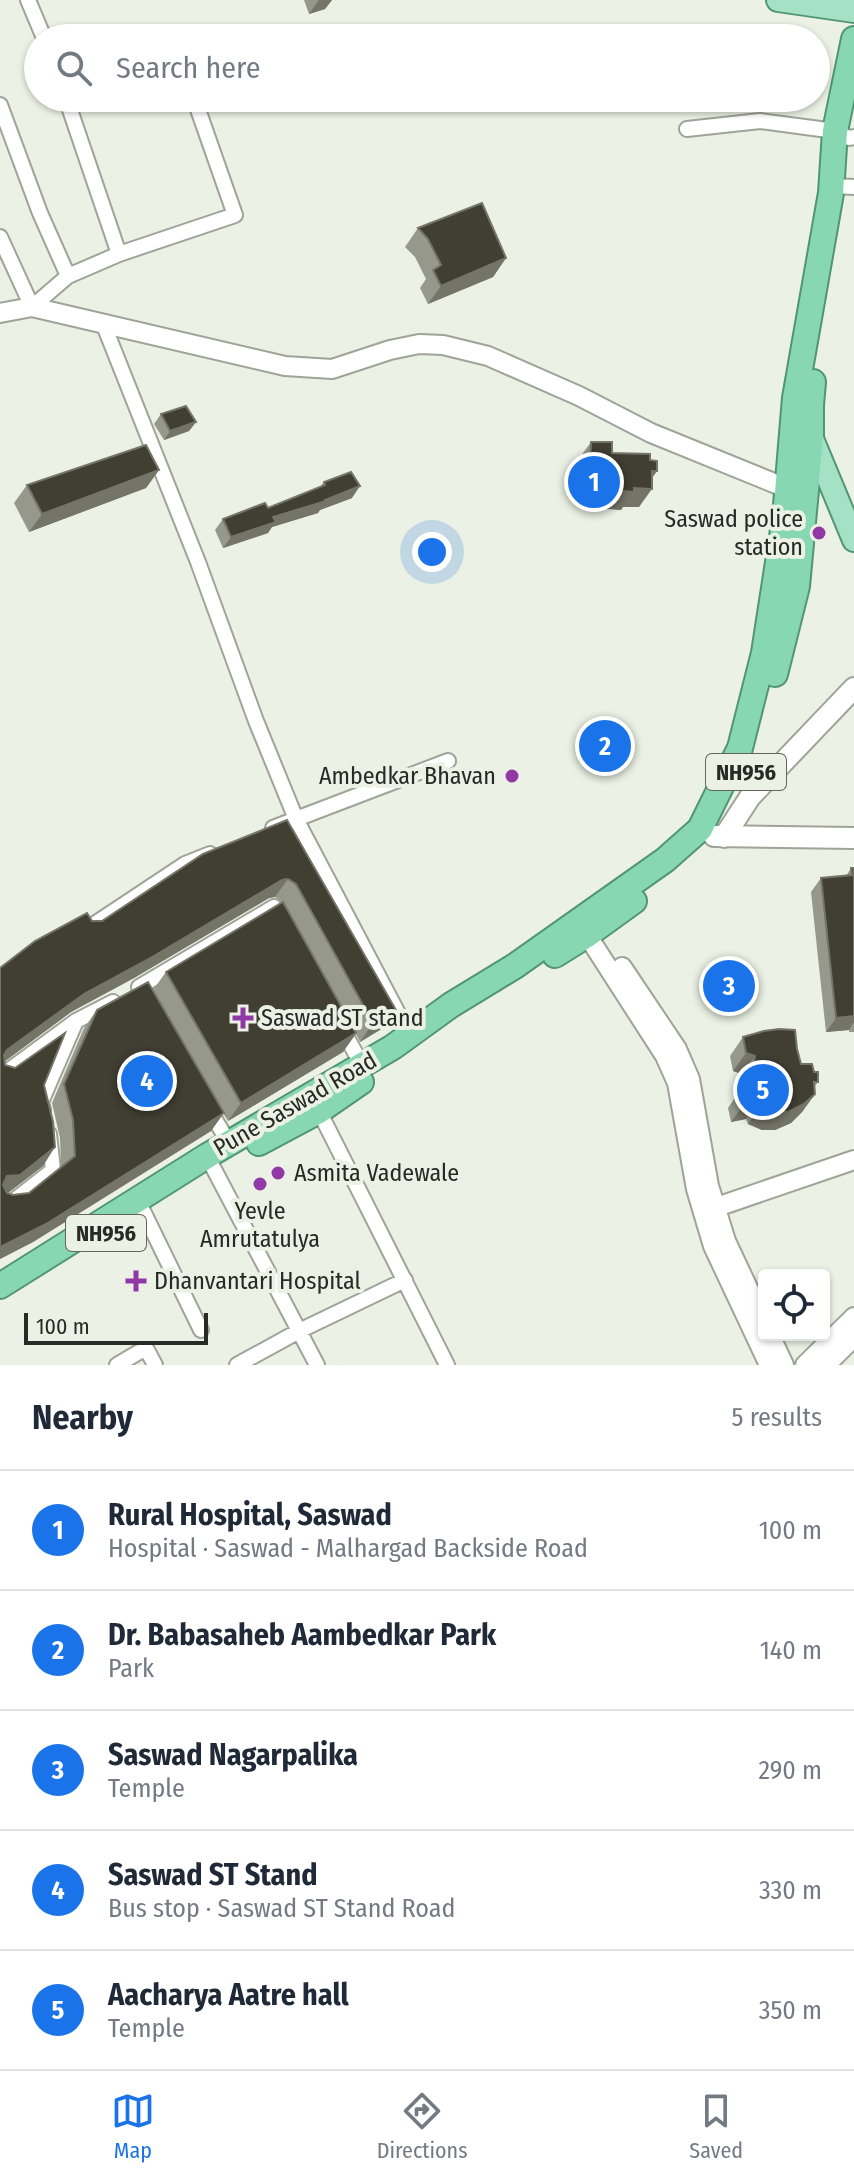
<!DOCTYPE html>
<html lang="en">
<head>
<meta charset="utf-8">
<style>
	:root { --surface:#fff; --page:#f6f6f7; --text:#1f2937; --muted:#747a83; --line:#e0e1e3; --accent:#1a73e8 }
	body { margin:0; font-family:"Fira Sans Condensed",sans-serif; background:var(--page); color:var(--text) }
	.controls { position:absolute; right:24px; bottom:24px; display:grid; overflow:hidden; border-radius:8px; box-shadow:0 2px 6px #0004 }
	.controls button { width:72px; height:72px; display:grid; place-items:center; padding:0; border:0; border-bottom:2px solid var(--line); background:var(--surface); color:var(--text); font:40px sans-serif }
	.scale { position:absolute; left:24px; bottom:20px; width:184px; box-sizing:border-box; padding-left:8px; border:4px solid #272a25; border-top:0; font-size:22px; line-height:28px; white-space:nowrap; color:#272a25; -webkit-text-stroke:6px #ebf1e4; paint-order:stroke }
	.you { position:absolute; left:432px; top:552px; width:28px; height:28px; margin:-20px; border:6px solid #fff; border-radius:50%; background:#1a73e8; box-shadow:0 0 0 12px #1a73e833 }
	.badge { display:grid; place-items:center; width:52px; height:52px; border-radius:50%; background:var(--accent); color:#fff; font-size:26px; font-weight:700 }
	.pin { position:absolute; translate:-50% -50%; border:4px solid #fff; box-shadow:0 2px 8px #0006 }
	.list { margin:0; padding:0; list-style:none }
	h2 { display:flex; justify-content:space-between; align-items:center; height:104px; margin:0; padding:0 32px; font-size:34px }
	h2 small { font-size:26px; font-weight:400; color:var(--muted) }
	.list li { display:grid; grid-template-columns:52px 1fr auto; gap:24px; align-items:center; box-sizing:border-box; height:120px; padding:0 32px; border-top:2px solid var(--line) }
	.list b { display:block; font-size:30px; white-space:nowrap }
	.list p { margin:0; font-size:26px; white-space:nowrap; color:var(--muted) }
	.list em { font-size:26px; font-style:normal; color:var(--muted) }
	.icon { flex:none; width:44px; height:44px; fill:none; stroke:currentColor; stroke-width:2; stroke-linecap:round; stroke-linejoin:round }
	.map { position:relative; flex:none; width:854px; height:1365px; overflow:hidden }
	.search { position:absolute; background:var(--surface); box-shadow:0 2px 6px #0004; left:24px; right:24px; top:24px; height:88px; display:flex; align-items:center; gap:20px; box-sizing:border-box; padding:0 28px; border-radius:44px; color:var(--muted); font-size:30px }
	.sheet { height:704px; background:var(--surface) }
	nav { display:flex; justify-content:space-around; align-items:center; box-sizing:border-box; height:112px; border-top:2px solid var(--line); background:var(--surface); font-size:22px; color:var(--muted) }
	nav a { display:grid; justify-items:center; gap:4px }
	nav .on { color:var(--accent) }
	.map>svg:first-child { display:block }
</style>
</head>
<body>
<div class="map">
<svg width="854" height="1365" viewBox="0 0 854 1365">
	<rect width="100%" height="100%" fill="#ebf1e4"/>
	<g fill="none" stroke-linecap="round" stroke-linejoin="round">
		<g stroke="#9ea498" stroke-width="18">
			<path id="minor" d="M28,0L44,38
				M66,98L119,254
				M0,105L40,213L68,276L32,307L0,237
				M687,129L760,121L835,131L849,138L854,137
				M832,186L854,187
				M68,276L119,254L235,215L194,98
				M103,323L198,562L256,721L296,819L273,828
				M84,931L185,864L210,854
				M143,993L139,987L274,907L284,925
				M341,1027L362,1065
				M411,1038L296,819L448,761
				M0,1077L76,1021L113,1002
				M208,1108L229,1143
				M43,1110L41,1102L76,1021
				M319,1111L447,1365
				M207,1156L317,1365
				M0,1203H11L53,1170L49,1134
				M143,1211L201,1330
				M117,1365L139,1352L147,1350L155,1365
				M237,1365L299,1331L405,1280"/>
		</g>
		<g stroke="#9ea498" stroke-width="22">
			<path id="tertiary" d="M0,313L32,307L285,366L332,369L390,350L419,344L443,345L488,356L579,396L651,433L796,492
				M580,924L665,1056L677,1083L696,1189L713,1246L769,1365
				M622,967L677,1049L690,1079L709,1186L726,1241L764,1322
				M705,1211L854,1160
				M770,1335L784,1365
				M805,1365L854,1317
				M826,1365L854,1337"/>
		</g>
		<g stroke="#9ea498" stroke-width="24">
			<path id="secondary" d="M714,836L854,838
				M724,837L750,797L854,688"/>
		</g>
		<g stroke="#529574" stroke-width="26">
			<path id="primary" d="M778,0L854,11
				M810,434L854,540"/>
		</g>
		<g stroke="#529574" stroke-width="28">
			<path id="trunk" d="M775,674L797,586L811,437V405L813,382
				M555,955L587,935L634,901
				M259,1143L319,1111L361,1082
				M0,1286L207,1156L393,1047L451,1005L515,966L665,860L700,829L740,748L764,653L785,517L795,398L831,193L835,131L854,39"/>
		</g>
		<use href="#minor" stroke="#fff" stroke-width="14"/>
		<use href="#tertiary" stroke="#fff" stroke-width="18"/>
		<use href="#secondary" stroke="#fff" stroke-width="20"/>
		<use href="#primary" stroke="#a5e2c5" stroke-width="22"/>
		<use href="#trunk" stroke="#87d8b2" stroke-width="24"/>
	</g>
	<path fill="#96988b" fill-rule="evenodd" d="M304,0H332L325,9L309,14Z
		M418,228L506,258L493,277L428,304L420,288L426,279L415,257L405,247Z
		M161,414L196,422L189,431L164,440L154,424Z
		M591,442L612,453L650,460L657,471L652,477L639,507H623L621,510L587,507L588,490L577,489L578,460Z
		M159,470L146,488L29,532L14,503L27,485Z
		M324,482L352,498L320,510L318,513L272,527L268,533L223,548L215,530L223,519L268,508L320,487Z
		M287,820L383,1028L360,1042L356,1034L343,1052L228,1121L223,1113L211,1131L33,1242L0,1259V968L92,921H102ZM275,897L283,903L166,972L153,990L97,1010L84,1028L52,1103L60,1138L61,1167L29,1193L13,1195L8,1193L43,1166L44,1085L5,1065V1061L71,1012L134,978L269,898Z
		M851,868H854V1032H849V1030L826,1032L811,892L821,878L846,876Z
		M743,1037L797,1049L801,1064L814,1072L818,1082L815,1086V1094L802,1112L791,1123L775,1130H762L748,1124L746,1119L731,1122L728,1108L740,1090L742,1074L733,1071L730,1056Z"/>
	<path fill="#747467" d="M319,0H332L325,9L309,14Z
		M506,258L493,277L428,304L441,286Z
		M196,422L189,431L164,440L170,431Z
		M159,470L146,488L29,532L42,514Z
		M590,471H601L588,490L577,489Z
		M652,471H657L644,489H652L639,507H623L621,510L587,507L600,489L634,488Z
		M360,486L352,498L320,510L318,513L272,527L268,533L223,548L231,537L273,517Z
		M288,879L275,897L269,898L134,978L71,1012L0,1065V1060L7,1050L84,994L282,880Z
		M396,1010L383,1028L360,1042L373,1023Z
		M854,1016V1022L849,1030L826,1032L836,1018Z
		M356,1033L343,1052L228,1121L241,1103Z
		M746,1053L755,1056L742,1074L733,1071Z
		M815,1094L802,1112L791,1123L775,1130H762L748,1124L761,1105Z
		M759,1100L746,1119L731,1122L744,1104Z
		M224,1113L211,1131L33,1242L0,1259V1247Z
		M55,1147L43,1166L8,1193L0,1194L7,1176Z"/>
	<path fill="#413e32" stroke="#747467" stroke-width="2" d="M482,203L506,258L441,286L433,270L441,265L428,239L418,228Z
		M186,406L196,422L170,431L161,414Z
		M591,442H612V453L650,454V460L657,461V471H652V489L634,488V492L600,489L601,471H590Z
		M146,445L159,470L42,514L27,485Z
		M351,472L360,486L325,500L326,501L273,517L276,522L231,537L223,519L265,503L268,508L325,485L324,482Z
		M287,820L396,1010L373,1023L296,884L288,879L282,880L147,960L84,994L7,1050L4,1055L5,1065L15,1068L65,1033L44,1085L53,1122L55,1147L20,1175L7,1176L3,1185L7,1193L13,1195L29,1193L75,1156L73,1120L64,1084L97,1010L148,982L224,1113L46,1224L0,1247V968L35,941L87,913L92,921H102L203,854Z
		M851,868H854V1016L836,1018L821,878L852,875Z
		M283,902L356,1033L241,1103L166,972Z
		M779,1029L795,1030L797,1049L801,1064H812L814,1072H818V1082H814L815,1094L804,1104L788,1112L775,1111L761,1105L759,1100L744,1104L741,1090L755,1086L753,1072L755,1056L746,1053L743,1037L764,1031Z"/>
	<g fill="#9039a6" stroke="#ebf1e4" stroke-width="3">
		<circle cx="819" cy="533" r="8"/>
		<circle cx="512" cy="776" r="8"/>
		<path d="M239 1006h8v8h8v8h-8v8h-8v-8h-8v-8h8z"/>
		<circle cx="278" cy="1173" r="8"/>
		<circle cx="260" cy="1184" r="8"/>
		<path d="M132 1269h8v8h8v8h-8v8h-8v-8h-8v-8h8z"/>
	</g>
	<g text-anchor="middle" dominant-baseline="central" stroke-width="8" stroke-linejoin="round" paint-order="stroke">
		<g fill="#ebf1e4" stroke="#62665e" stroke-width="2">
			<rect x="706" y="754" width="80" height="36" rx="6"/>
			<rect x="66" y="1215" width="80" height="36" rx="6"/>
		</g>
		<g font-size="22" font-weight="bold" fill="#272a25">
			<text x="746" y="772">NH956</text>
			<text x="106" y="1233">NH956</text>
		</g>
		<g font-size="24" fill="#272a25" stroke="#ebf1e4" text-anchor="start">
			<text x="803" y="519" text-anchor="end">Saswad police<tspan x="803" dy="28">station</tspan></text>
			<text x="496" y="776" text-anchor="end">Ambedkar Bhavan</text>
			<text x="261" y="1018">Saswad ST stand</text>
			<text x="294" y="1173">Asmita Vadewale</text>
			<text x="260" y="1211" text-anchor="middle">Yevle<tspan x="260" dy="28">Amrutatulya</tspan></text>
			<text x="154" y="1281">Dhanvantari Hospital</text>
		</g>
		<g font-size="24" fill="#272a25" stroke="#ebf1e4">
			<text transform="translate(295 1104) rotate(-30)">Pune Saswad Road</text>
		</g>
	</g>
</svg>
<div class="controls">
<button><svg class="icon" aria-label="locate" viewBox="0 0 24 24"><circle cx="12" cy="12" r="6"/><path d="M12 2v4M12 18v4M2 12h4M18 12h4"/></svg></button>
</div>
<div class="scale">100 m</div>
<div class="you"></div>
<div class="pin badge" style="left:594px;top:482px">1</div>
<div class="pin badge" style="left:605px;top:746px">2</div>
<div class="pin badge" style="left:729px;top:986px">3</div>
<div class="pin badge" style="left:147px;top:1081px">4</div>
<div class="pin badge" style="left:763px;top:1090px">5</div>
<div class="search"><svg class="icon" aria-label="search" viewBox="0 0 24 24"><circle cx="10" cy="10" r="6"/><path d="M15 15l6 6"/></svg>Search here</div>
</div>
<section class="sheet">
<h2>Nearby<small>5 results</small></h2>
<ul class="list">
<li><span class="badge">1</span><div><b>Rural Hospital, Saswad</b><p>Hospital · Saswad - Malhargad Backside Road</p></div><em>100 m</em></li>
<li><span class="badge">2</span><div><b>Dr. Babasaheb Aambedkar Park</b><p>Park</p></div><em>140 m</em></li>
<li><span class="badge">3</span><div><b>Saswad Nagarpalika</b><p>Temple</p></div><em>290 m</em></li>
<li><span class="badge">4</span><div><b>Saswad ST Stand</b><p>Bus stop · Saswad ST Stand Road</p></div><em>330 m</em></li>
<li><span class="badge">5</span><div><b>Aacharya Aatre hall</b><p>Temple</p></div><em>350 m</em></li>
</ul>
</section>
<nav>
<a class="on"><svg class="icon" aria-label="map" viewBox="0 0 24 24"><path d="M3 6l6-2 6 2 6-2v14l-6 2-6-2-6 2zM9 4v14M15 6v14"/></svg>Map</a>
<a><svg class="icon" aria-label="directions" viewBox="0 0 24 24"><path d="M12 3l9 9-9 9-9-9zM9 14v-3h6M13 9l2 2-2 2"/></svg>Directions</a>
<a><svg class="icon" aria-label="saved" viewBox="0 0 24 24"><path d="M7 4h10v16l-5-4-5 4z"/></svg>Saved</a>
</nav>
</body>
</html>
